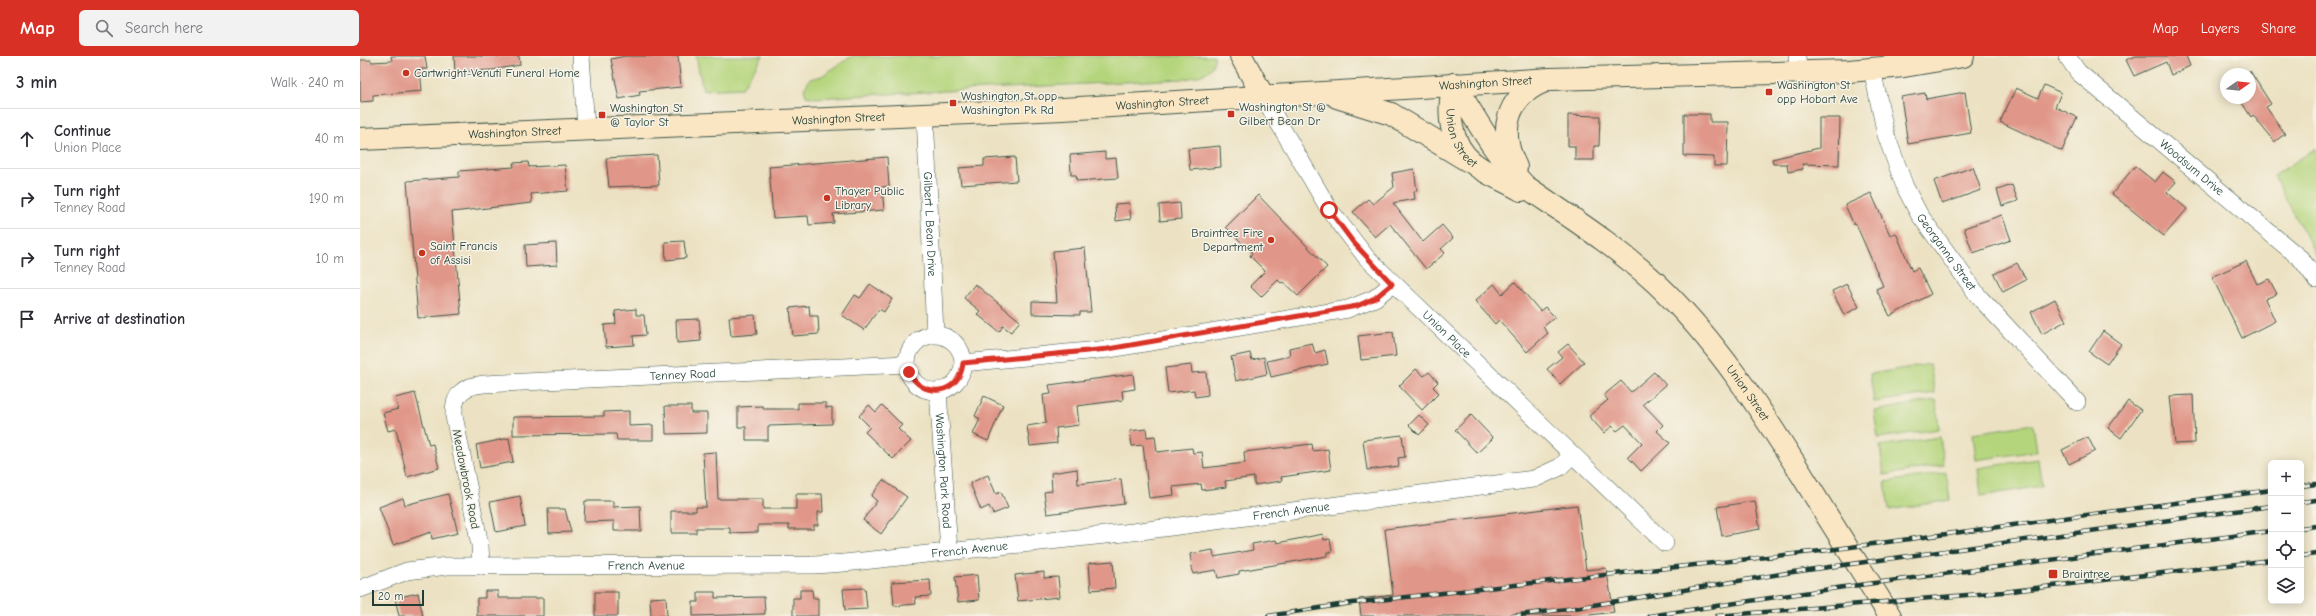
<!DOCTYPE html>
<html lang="en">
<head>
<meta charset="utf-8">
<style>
	:root { --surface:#fff; --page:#f2f2f3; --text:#2b2b33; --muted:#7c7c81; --line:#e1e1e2; --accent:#d93025 }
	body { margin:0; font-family:"Comic Neue",sans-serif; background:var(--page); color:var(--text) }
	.controls { position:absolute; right:12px; bottom:12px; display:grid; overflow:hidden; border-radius:6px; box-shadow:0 2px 10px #0003 }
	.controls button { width:36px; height:36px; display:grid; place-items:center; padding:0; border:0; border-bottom:1px solid var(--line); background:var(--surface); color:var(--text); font:20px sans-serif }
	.compass { position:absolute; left:1860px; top:12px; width:36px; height:36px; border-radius:50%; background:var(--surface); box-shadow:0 2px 10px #0003; rotate:76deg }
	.scale { position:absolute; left:12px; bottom:10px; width:52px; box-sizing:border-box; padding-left:4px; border:2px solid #1f3d34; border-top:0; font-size:11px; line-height:14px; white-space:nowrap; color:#1f3d34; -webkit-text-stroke:3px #f7f3e8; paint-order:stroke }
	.stop { position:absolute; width:12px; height:12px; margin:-9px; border:3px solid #d93025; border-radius:50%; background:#fff }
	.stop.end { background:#d93025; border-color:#fff; box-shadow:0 1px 4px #0008 }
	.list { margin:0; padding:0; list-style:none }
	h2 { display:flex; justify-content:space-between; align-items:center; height:52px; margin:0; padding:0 16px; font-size:17px }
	h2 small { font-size:13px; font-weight:400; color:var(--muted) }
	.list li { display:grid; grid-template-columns:26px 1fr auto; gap:12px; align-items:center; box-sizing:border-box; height:60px; padding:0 16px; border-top:1px solid var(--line) }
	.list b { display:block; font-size:15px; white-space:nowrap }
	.list p { margin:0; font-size:13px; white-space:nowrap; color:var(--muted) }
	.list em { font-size:13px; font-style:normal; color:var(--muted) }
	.icon { flex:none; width:22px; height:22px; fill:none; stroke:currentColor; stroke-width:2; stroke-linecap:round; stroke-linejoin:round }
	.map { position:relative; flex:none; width:1956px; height:560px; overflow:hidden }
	header { display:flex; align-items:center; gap:24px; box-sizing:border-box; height:56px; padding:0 20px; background:var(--accent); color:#fff }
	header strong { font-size:19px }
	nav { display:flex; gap:22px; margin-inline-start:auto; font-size:14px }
	.search { width:280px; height:36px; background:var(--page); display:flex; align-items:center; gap:10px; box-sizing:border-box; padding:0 14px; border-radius:6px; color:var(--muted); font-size:15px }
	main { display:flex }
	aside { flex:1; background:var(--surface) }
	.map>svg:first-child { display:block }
</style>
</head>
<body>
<header>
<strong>Map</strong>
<div class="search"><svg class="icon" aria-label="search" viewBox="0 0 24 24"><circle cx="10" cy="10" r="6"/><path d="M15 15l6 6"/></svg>Search here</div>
<nav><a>Map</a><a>Layers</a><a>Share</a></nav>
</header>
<main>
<aside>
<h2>3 min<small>Walk · 240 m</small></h2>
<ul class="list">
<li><svg class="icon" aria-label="ahead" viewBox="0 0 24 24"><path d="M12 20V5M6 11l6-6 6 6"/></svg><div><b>Continue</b><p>Union Place</p></div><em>40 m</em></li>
<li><svg class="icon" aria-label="right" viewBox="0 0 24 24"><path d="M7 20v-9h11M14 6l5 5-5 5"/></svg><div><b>Turn right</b><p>Tenney Road</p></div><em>190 m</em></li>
<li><svg class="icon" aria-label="right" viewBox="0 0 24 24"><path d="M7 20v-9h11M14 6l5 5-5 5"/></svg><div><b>Turn right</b><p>Tenney Road</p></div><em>10 m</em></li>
<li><svg class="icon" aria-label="arrive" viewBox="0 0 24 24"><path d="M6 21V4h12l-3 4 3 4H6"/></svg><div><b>Arrive at destination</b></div></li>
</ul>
</aside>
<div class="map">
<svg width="1956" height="560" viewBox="0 0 1956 560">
	<rect width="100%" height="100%" fill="#f7f3e8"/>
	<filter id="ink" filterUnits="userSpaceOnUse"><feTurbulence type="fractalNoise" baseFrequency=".025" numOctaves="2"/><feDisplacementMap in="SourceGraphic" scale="8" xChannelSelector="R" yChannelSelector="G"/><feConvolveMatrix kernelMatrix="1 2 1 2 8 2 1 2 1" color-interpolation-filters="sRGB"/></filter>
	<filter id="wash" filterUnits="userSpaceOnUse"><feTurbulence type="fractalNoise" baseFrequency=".012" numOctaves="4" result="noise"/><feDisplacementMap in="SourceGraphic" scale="16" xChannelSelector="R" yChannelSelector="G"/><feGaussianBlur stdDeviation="0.9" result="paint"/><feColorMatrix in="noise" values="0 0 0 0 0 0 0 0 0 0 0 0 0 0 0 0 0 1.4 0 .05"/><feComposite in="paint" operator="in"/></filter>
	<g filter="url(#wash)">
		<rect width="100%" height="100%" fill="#ece2c3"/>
		<path fill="#b5d57d" stroke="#6a8958" d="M336,0H403L382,32L343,34Z
			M492,0H854C855,18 837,21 824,23L507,39L456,42L446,40L444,33L450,23L462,20Z
			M1956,92V199L1914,120Z
			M1570,308L1575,337L1514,346L1510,318Z
			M1576,344L1579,373L1518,382L1514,355Z
			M1673,368L1677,395L1616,404L1613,377Z
			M1580,381L1584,409L1524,419L1520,390Z
			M1678,403L1682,430L1621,440L1618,412Z
			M1586,417L1590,444L1529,454L1525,426Z"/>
		<g id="blocks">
			<path fill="#e09688" d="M31,0H65L67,13H60L62,35L13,39V45L0,46V4H11V6L32,5Z
				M94,0H159L160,9L132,14L95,16Z
				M265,0H318L321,31L279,35L280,39L259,43L251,3Z
				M1776,0H1826L1830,10L1811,19L1806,6L1774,20L1766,4Z
				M1890,15L1911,48L1906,51L1925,78L1914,86L1893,59L1891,61L1879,42H1890Z
				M1684,29L1701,37L1695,51L1717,61L1702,95L1640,66L1656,32L1678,42Z
				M1605,36L1611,77L1548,88L1541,41L1565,37L1566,43Z
				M1324,58H1350V66H1368L1367,110H1354V101L1324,100Z
				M1208,59L1240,60L1239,90H1234V104H1215V90H1208Z
				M1459,62H1480L1479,109L1442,108L1443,113L1428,116L1427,108H1413L1412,103L1459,92Z
				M860,90L861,111L830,114L828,93Z
				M745,96V103L756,102L758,122L717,125L716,119H711L710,99Z
				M297,99L299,129L249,131L246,102Z
				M527,101L529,130L522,131L524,154L473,158L474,167L449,169L448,160L413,162L409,111Z
				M655,101L657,125L601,129L599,112L624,110V103Z
				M168,106L169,111L205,109L208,135L171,138L172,147L92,156L101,258L58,262L47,125L99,121V115L154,111L153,107Z
				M1775,110L1795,126L1803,116L1816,126L1807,136L1827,153L1804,180L1752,138Z
				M1613,111L1621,134L1582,148L1574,125Z
				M1054,113L1057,135L1054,136L1055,143L1033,147L1063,186L1082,169L1093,182L1081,193L1085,197L1066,213L1030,168L1015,181L993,156L1008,143L1013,148L1034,131L1032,117Z
				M1652,129L1658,145L1642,150L1637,134Z
				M1511,137L1530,179L1536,177L1552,215L1558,212L1571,238L1530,260L1516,233L1523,230L1496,168L1494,169L1485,149Z
				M898,139L967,211L938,240L923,226L921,227L918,224L901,241L890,230L905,215L890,200L892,197L866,171Z
				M769,147L771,163L756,165L755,148Z
				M820,147L821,163L800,165L799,149Z
				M1642,159L1651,184L1613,197L1604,172Z
				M324,185L326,202L306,204L305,186Z
				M196,187L197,209L166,211L165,189Z
				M725,192L731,256H720V259L672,258V245L697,246L693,195Z
				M1886,205L1897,228L1909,223L1917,238L1905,243L1915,265L1882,282L1852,221Z
				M1657,207L1666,224L1643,236L1634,218Z
				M1155,226L1180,255L1185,251L1195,261L1183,271L1188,277L1167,296L1139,264L1135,268L1115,245L1134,228L1142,238Z
				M510,228L532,243L524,256L519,253L504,274L482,259L495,239L500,242Z
				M615,228L660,265L651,276L643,270L639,276L617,258L620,255L604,242Z
				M1487,228L1499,251L1484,259L1472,235Z
				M1695,243L1706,265L1682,278L1671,256Z
				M449,250L450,260H458L459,278L433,280L430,252Z
				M276,253V259H284L286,279L273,280L274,289L246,291L244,269L256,268L255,255Z
				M395,259L397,278L371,280L369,261Z
				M339,263L341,285L317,287L316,264Z
				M1743,275L1761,288L1747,308L1729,296Z
				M1033,276L1036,300L1001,304L998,280Z
				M952,287L955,297L965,294L968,308L911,321L907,305L930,300L929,292Z
				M1208,288L1224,306L1200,328L1187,313L1202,301L1198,296Z
				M890,297L892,304L904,301L907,318L876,325L871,301Z
				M831,309L832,317L846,316L848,339L835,341L834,334L808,337L805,312Z
				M1056,313L1064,320L1069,316L1078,326L1073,331L1079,337L1062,354L1039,330Z
				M1294,316L1306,329L1283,348L1303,369L1297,375L1310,387L1281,415L1268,401L1282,387L1265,369L1257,375L1252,370L1244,377L1229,360L1248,344L1244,339L1261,325L1271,336Z
				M773,318L775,333L762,335L763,344L717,350L719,369L696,372L697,387L670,390L667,370L686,367L683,339L691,338L689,329Z
				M55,337L69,389L73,388L79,412L47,421L36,373L28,375L23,357L38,353L35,342Z
				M1833,339L1835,387L1815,388L1810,340Z
				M624,340L643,349L628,385L613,378L620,363L615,360Z
				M1768,345L1781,354L1761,382L1748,372Z
				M438,347H466V352L472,351V368L408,370V384H386V371H378V351L403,350V353H438Z
				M509,349L516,356L522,349L542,369L538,373L551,385L533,403L505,376L510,371L499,360Z
				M305,350H331V357H347V377L306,378Z
				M269,355V370L293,369V384H257L256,378L153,379V361L244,360V356Z
				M1059,359L1069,369L1059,379L1049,369Z
				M1111,359L1133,382L1117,397L1095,374Z
				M786,373L787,381L795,380L797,396L832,392L833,397L842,396L844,412L885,407L884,396L952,388L953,395L968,393L971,414L921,421L922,425L894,429V421L865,425L866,431L842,434L841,428L813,431L814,439L789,442L783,389L772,390L770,375Z
				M1042,379L1045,401L1038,402L1039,410L1007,414L1003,384Z
				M1728,381L1735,395L1709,408L1702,394Z
				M149,382L153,406L120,412L116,389Z
				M356,396L358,443H403V453H436V438H462L463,456H458V469H454V473H429V469H398V476L370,477V472H336V477H311V455H336V451H346L343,397Z
				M717,413L718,428L761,423L764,448L687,458L684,436L692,435L691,417Z
				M628,419L636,438L641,436L648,452L633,458L629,450L621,454L610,427Z
				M523,424L547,441L521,478L503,464L517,445L511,440Z
				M88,438L98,477L72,483L71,476L33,489L19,451L43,442L45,449Z
				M160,440L165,470L136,476L130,446Z
				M225,445H253V451L280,450L281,475H254V465L224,466Z
				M1395,445L1400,473L1362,480L1357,451Z
				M1217,449L1226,514L1246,512L1254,556L1222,560H1001L999,543L1033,539L1025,473Z
				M188,453H205L211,476L189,477Z
				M963,478L964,484L970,483L972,496H967V500L879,515V518L858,522L856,514L833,518L830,498L853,494L854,501L893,494L892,488L916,484L917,487Z
				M753,505L755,532L731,534L729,507Z
				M684,516V522L698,521L700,541L658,545L655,519Z
				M617,519L619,544L598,546L595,521Z
				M570,524L571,540L555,541L556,548L534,550L532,526Z
				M505,532L507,553L485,554L483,533Z
				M440,534H452L453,542H458V560H433V542H440Z
				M125,535H138V542H183V560H117V542H125Z
				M235,536H258V560H235Z
				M338,536H355V542L404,541L405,558L333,560V546H338Z
				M58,537L63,560H39L35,542Z
				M306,541L307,560H291L290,542Z"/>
		</g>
	</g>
	<g filter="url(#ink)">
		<use href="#blocks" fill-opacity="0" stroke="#3e5649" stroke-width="1"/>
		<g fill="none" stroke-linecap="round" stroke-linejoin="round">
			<g stroke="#3e5649" stroke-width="18">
				<g id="minor">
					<path d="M221,0L226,72"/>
					<path d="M1437,0L1438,18"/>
					<path id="s1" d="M1707,0L1718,16L1941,203L1956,223"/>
					<path id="s2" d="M1512,13L1526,79L1545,131L1559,158L1619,241L1717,346"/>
					<path id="s3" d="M903,40L969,153L1006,201L1305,487"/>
					<path id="s4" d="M565,58L575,278"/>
					<circle cx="575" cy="307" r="28"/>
					<path d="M603,307L749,293L988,253L1015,242L1032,228"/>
					<path id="s5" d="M578,335L589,495"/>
					<path id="s6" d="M121,510L120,489L94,360C93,338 103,330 124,328L547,308"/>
					<path id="s7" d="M0,533L47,515L87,510L455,509L484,507L773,476L1174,423L1200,411L1212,399"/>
				</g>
			</g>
			<g stroke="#3e5649" stroke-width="24">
				<g id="secondary">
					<path d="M881,0L903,40"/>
					<path id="s8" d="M1094,28C1116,63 1136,100 1165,130C1210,161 1256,190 1296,227C1356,284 1402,355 1445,424C1473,470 1502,515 1530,560"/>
					<path id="s9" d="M1094,28C1087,55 1089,88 1113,107C1126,118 1146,125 1161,134"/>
					<path d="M977,41L1031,58L1107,104"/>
					<path id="s10" d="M0,83L703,53L1190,23L1489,15L1544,10L1603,0"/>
					<path d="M1156,111C1138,76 1146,40 1185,25"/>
				</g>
			</g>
			<use href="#minor" stroke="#fff" stroke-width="17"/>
			<use href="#secondary" stroke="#fbe6c4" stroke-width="22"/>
			<g stroke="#1f3d34" stroke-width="4.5">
				<path id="rail" d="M1941,430L1956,428
					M1941,446L1956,444
					M1941,472L1956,470
					M1941,500L1956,498
					M908,560L992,547L1461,495L1911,434
					M1152,560L1215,552L1433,516L1911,450
					M1289,560L1484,531L1911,475
					M1357,560L1643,536L1911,504"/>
			</g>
			<use href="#rail" stroke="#f7f3e8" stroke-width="3" stroke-dasharray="9" stroke-linecap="butt"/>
		</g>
	</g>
	<g fill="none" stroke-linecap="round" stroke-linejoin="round" filter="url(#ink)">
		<path stroke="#d93025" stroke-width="5" d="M549,316C562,344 600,339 603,307L748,293L997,250L1015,242L1032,228L993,186L969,154"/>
	</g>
	<g fill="#c8321e" stroke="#f7f3e8" stroke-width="1.5">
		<circle cx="46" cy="17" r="4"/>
		<rect x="1405" y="32" width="8" height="8" rx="2"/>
		<rect x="589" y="43" width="8" height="8" rx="2"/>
		<rect x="867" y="54" width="8" height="8" rx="2"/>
		<rect x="238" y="55" width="8" height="8" rx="2"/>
		<circle cx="467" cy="142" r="4"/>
		<circle cx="911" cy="184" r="4"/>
		<circle cx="62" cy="197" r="4"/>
		<rect x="1688" y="513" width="10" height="10" rx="2"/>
	</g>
	<g text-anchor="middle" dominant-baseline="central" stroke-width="3" stroke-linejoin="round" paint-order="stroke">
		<g font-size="12" fill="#1f3d34" stroke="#f7f3e8" text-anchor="start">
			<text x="54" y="17">Cartwright-Venuti Funeral Home</text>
			<text x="1417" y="29">Washington St<tspan x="1417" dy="14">opp Hobart Ave</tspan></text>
			<text x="601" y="40">Washington St opp<tspan x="601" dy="14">Washington Pk Rd</tspan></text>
			<text x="879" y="51">Washington St @<tspan x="879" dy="14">Gilbert Bean Dr</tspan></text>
			<text x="250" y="52">Washington St<tspan x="250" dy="14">@ Taylor St</tspan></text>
			<text x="475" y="135">Thayer Public<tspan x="475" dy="14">Library</tspan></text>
			<text x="903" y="177" text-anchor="end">Braintree Fire<tspan x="903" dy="14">Department</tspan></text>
			<text x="70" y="190">Saint Francis<tspan x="70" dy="14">of Assisi</tspan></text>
			<text x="1702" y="518">Braintree</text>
		</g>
		<g font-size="12" fill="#1f3d34" stroke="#f7f3e8">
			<text stroke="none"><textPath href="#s10" startOffset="1127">Washington Street</textPath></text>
			<text stroke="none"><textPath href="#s10" startOffset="803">Washington Street</textPath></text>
			<text stroke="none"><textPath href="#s10" startOffset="479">Washington Street</textPath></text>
			<text stroke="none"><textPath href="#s10" startOffset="155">Washington Street</textPath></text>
			<text stroke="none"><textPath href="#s9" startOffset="57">Union Street</textPath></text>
			<text stroke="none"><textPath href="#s1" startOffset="168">Woodsum Drive</textPath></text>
			<text stroke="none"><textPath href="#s4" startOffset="110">Gilbert L Bean Drive</textPath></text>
			<text stroke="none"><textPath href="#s2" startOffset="200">Georganna Street</textPath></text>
			<text stroke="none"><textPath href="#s3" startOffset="303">Union Place</textPath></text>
			<text stroke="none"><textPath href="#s6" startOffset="402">Tenney Road</textPath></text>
			<text stroke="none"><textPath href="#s8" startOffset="431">Union Street</textPath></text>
			<text stroke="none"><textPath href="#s5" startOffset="80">Washington Park Road</textPath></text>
			<text transform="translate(106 423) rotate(79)">Meadowbrook Road</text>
			<text stroke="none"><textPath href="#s7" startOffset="938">French Avenue</textPath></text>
			<text stroke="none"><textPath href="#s7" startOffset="614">French Avenue</textPath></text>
			<text stroke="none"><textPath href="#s7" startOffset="290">French Avenue</textPath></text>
		</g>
	</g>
</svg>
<div class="controls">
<button>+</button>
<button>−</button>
<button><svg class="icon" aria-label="locate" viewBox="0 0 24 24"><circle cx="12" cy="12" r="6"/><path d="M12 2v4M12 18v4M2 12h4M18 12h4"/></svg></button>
<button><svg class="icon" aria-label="layers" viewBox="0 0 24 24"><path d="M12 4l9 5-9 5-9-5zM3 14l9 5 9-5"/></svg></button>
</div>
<svg class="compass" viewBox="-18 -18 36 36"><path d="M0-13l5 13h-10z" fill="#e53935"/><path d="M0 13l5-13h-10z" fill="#7c7c81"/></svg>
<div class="scale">20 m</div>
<div class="stop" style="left:969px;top:154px"></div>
<div class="stop end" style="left:549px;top:316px"></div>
</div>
</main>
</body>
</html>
